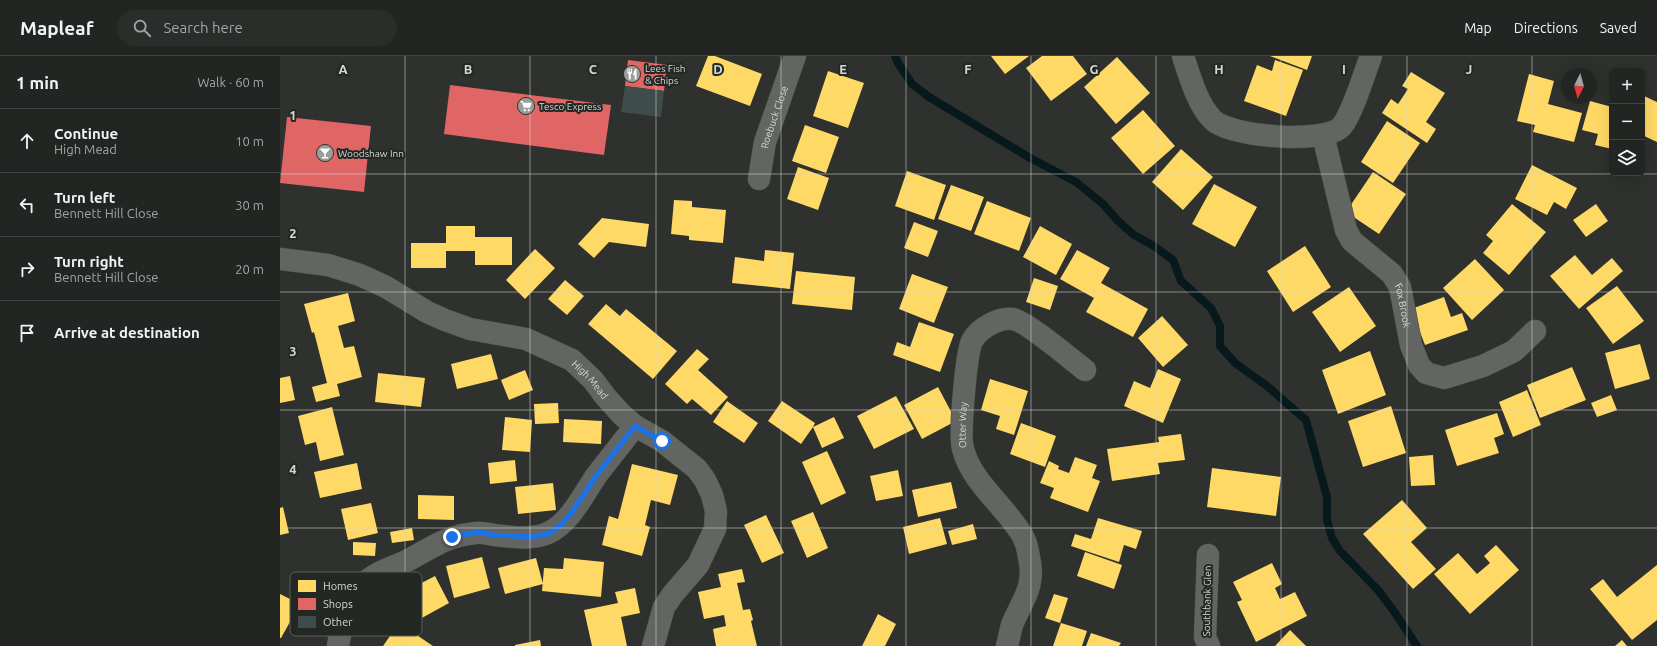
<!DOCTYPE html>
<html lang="en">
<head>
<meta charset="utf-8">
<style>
	:root { --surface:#222522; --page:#2a2d2a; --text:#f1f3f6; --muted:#a2a5a5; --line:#3f4240 }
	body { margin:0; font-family:Ubuntu,sans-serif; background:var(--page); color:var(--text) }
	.controls { position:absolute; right:12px; top:12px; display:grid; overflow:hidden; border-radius:6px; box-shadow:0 4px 16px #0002 }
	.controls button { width:36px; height:36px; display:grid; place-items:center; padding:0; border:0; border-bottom:1px solid var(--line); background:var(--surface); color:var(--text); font:20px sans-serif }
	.compass { position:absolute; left:1281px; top:12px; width:36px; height:36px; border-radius:50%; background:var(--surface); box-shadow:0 4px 16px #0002; rotate:186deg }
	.stop { position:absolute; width:12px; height:12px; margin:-9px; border:3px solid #1a73e8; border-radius:50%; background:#fff }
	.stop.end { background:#1a73e8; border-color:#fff; box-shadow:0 1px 4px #0008 }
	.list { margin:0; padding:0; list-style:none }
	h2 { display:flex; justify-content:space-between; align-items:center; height:52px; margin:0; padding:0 16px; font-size:17px }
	h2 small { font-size:13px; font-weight:400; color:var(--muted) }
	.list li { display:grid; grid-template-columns:26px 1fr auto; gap:12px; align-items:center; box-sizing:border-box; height:64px; padding:0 16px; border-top:1px solid var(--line) }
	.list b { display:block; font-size:15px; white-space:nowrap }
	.list p { margin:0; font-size:13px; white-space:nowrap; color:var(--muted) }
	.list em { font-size:13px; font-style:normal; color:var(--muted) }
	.icon { flex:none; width:22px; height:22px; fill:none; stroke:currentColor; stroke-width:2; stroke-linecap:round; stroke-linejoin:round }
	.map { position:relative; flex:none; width:1377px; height:590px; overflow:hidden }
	header { display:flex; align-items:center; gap:24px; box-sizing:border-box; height:56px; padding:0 20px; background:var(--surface); border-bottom:1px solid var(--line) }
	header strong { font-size:19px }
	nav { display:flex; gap:22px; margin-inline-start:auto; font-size:14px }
	.search { width:280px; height:36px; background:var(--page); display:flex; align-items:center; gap:10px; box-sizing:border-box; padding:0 14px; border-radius:22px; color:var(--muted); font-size:15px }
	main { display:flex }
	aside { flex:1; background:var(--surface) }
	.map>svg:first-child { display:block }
</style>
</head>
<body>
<header>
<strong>Mapleaf</strong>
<div class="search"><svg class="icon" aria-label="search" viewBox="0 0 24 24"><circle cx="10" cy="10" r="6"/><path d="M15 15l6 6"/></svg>Search here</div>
<nav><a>Map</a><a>Directions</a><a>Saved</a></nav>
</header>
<main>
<aside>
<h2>1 min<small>Walk · 60 m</small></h2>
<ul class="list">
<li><svg class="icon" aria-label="ahead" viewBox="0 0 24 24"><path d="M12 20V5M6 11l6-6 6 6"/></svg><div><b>Continue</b><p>High Mead</p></div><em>10 m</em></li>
<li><svg class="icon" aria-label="left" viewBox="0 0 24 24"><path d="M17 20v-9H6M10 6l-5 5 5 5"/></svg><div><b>Turn left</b><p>Bennett Hill Close</p></div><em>30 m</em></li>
<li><svg class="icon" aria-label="right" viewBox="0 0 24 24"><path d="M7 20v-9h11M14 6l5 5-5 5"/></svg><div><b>Turn right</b><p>Bennett Hill Close</p></div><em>20 m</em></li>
<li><svg class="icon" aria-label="arrive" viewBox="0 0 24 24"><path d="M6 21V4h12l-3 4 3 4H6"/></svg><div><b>Arrive at destination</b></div></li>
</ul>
</aside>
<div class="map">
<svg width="1377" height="590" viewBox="0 0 1377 590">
	<rect width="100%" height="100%" fill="#2e312e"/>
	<path fill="#ffd966" d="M428,0H435L482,18L470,50L416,30Z
		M711,0H749L725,18Z
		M762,0H793L807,18L771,45L746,12Z
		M990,0H1032L1027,14Z
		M837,1L870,37L836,68L804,31Z
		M995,4L1023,14L1006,60L964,45L977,9L992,15Z
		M548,15L584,27L568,72L533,60Z
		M1131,16L1165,37L1146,66L1156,73L1147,87L1102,57L1111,43L1118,48L1128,33L1122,30Z
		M1249,18L1274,25L1268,48L1302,57L1294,86L1253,76L1255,69L1237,65Z
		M1364,40L1377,46V86L1362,79V44Z
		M1310,45L1332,51V93L1315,89L1318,78L1302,74Z
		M863,54L895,90L863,118L831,82Z
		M1107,65L1140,87L1113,127L1081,106Z
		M525,69L559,81L546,117L512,105Z
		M901,93L933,121L903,154L872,126Z
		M1252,109L1297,132L1286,153L1274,146L1267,159L1235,143Z
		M518,111L549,122L538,154L507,143Z
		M627,115L666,129L654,164L615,150Z
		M1093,116L1126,138L1099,178L1066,156Z
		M934,128L977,151L955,191L912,168Z
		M671,129L704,141L691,175L658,163Z
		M394,144L412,145V151L446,154L443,187L409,184V180L391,178Z
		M707,145L751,162L739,195L694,178Z
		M1232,148L1266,176L1229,219L1203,197L1213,185L1206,179Z
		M1316,148L1328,165L1306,181L1293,164Z
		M322,162L369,168L366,191L329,186L314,202L298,188Z
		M634,166L658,175L648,201L624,192Z
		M166,170H195V181H232V209H195V195H166V212H131V187H166Z
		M760,170L792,188L776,219L743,201Z
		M1025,190L1051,231L1013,256L987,215Z
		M255,193L275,212L245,243L226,224Z
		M485,194L514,197L510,233L452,227L455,201L484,205Z
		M797,194L830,212L821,227L868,253L853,281L806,256L814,242L780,223Z
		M1295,199L1312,219L1332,202L1343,215L1299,253L1270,220Z
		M1195,203L1224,234L1192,264L1163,232Z
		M516,215L575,221L572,254L512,248Z
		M632,218L668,231L654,267L619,253Z
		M754,222L778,230L770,254L746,246Z
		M285,224L304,240L287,259L268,243Z
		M1337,230L1364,265L1333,288L1306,252Z
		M1069,231L1096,270L1060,296L1032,256Z
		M68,237L75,265L58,270L64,292L74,290L82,321L57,328L60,340L36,346L32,331L47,327L34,276L32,277L24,248Z
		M1164,241L1171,261L1182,257L1188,274L1145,289L1131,253Z
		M326,248L340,260L346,253L397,295L373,323L308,268Z
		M882,260L908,289L883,311L858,282Z
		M639,266L674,278L660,316L613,299L617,286L630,291Z
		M1360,288L1370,323L1335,333L1325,297Z
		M417,293L429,303L418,314L448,341L431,359L412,343L407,348L385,328Z
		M1090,295L1106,339L1058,358L1042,314Z
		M211,298L218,323L177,333L171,308Z
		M1292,311L1306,344L1260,362L1247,329Z
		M878,313L901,323L883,367L844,350L854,325L870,332Z
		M245,314L253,334L229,344L221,324Z
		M98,317L145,322L141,351L95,346Z
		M10,320L15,344L0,347V322Z
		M710,323L748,335L734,379L716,373L720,360L701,354Z
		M658,331L676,365L642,383L624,349Z
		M1247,334L1261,369L1233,381L1219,346Z
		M1331,339L1337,354L1317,361L1311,347Z
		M616,340L634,373L594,393L577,360Z
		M447,345L478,367L464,387L433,366Z
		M502,345L535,367L533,371L554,361L564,382L542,392L533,371L521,388L488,365Z
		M278,347L279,367L255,368L254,348Z
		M1111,350L1126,397L1083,411L1068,365Z
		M52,351L64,399L40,405L36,386L25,389L18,360Z
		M1217,357L1224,378L1214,382L1219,397L1177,410L1165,374Z
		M225,361L252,364L250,396L222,394Z
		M284,363L322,365L321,388L283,386Z
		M741,367L776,380L765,411L730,398Z
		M901,378L905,404L878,407L880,418L832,425L827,393L879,386L878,381Z
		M547,395L566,437L541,449L522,406Z
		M1153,399L1155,429L1131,430L1129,401Z
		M795,401L817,409L812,422L820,425L808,456L770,442L774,432L760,427L769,405L779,410L778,413L789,417Z
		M235,404L237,425L210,428L208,407Z
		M77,407L82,433L40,442L34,416Z
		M352,408L398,419L390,449L371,444L365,469L370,471L362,500L322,489L329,460L338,463Z
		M932,412L1001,421L996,460L927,451Z
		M618,414L623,440L596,445L590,420Z
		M671,426L677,452L638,461L632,434Z
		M273,427L276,454L238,458L235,431Z
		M138,439L174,440V464L138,463Z
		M1122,444L1147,472L1131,486L1156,513L1133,533L1083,478Z
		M91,447L98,477L68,484L61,453Z
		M3,451L9,477L0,479V452Z
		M533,456L548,492L527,502L511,465Z
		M486,459L504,497L482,507L464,469Z
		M660,462L667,488L629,498L623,471Z
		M818,462L862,475L856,493L844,489L839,506L791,490L795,478L811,483Z
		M693,468L697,483L672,489L668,475Z
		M132,472L134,484L112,487L110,476Z
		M73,486L96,487L95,500L73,499Z
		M1216,489L1239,514L1190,558L1154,518L1178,497L1197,518L1210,507L1204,500Z
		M805,496L842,509L834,533L797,520Z
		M202,501L210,532L174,542L166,510Z
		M256,502L263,528L225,538L218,512Z
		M284,502L324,506L321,541L262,535L264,512L283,513Z
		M992,507L1002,528L995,532L1000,543L1015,536L1027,560L976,586L957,546L962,544L953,526Z
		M1377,509V564L1352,584L1310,533L1323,523L1337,541Z
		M462,513L465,526L457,527L463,554L470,553L473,564L471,565L477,590H436L433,573L446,570L444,559L424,563L418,536L441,531L438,518Z
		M155,520L169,547L140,563L126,535Z
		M355,532L360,557L341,561L347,590H312L304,554L338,547L335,536Z
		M0,538L20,548L1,582H0Z
		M774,538L788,542L780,567L765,562Z
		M598,558L616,568L605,590H582Z
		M119,567L153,590H103Z
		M781,567L807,575L802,590H773Z
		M1010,574L1026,590H995Z
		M811,577L841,587L839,590H806Z
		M260,584L261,590H235V589Z
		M1342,584L1347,590H1335Z"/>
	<path fill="#e06666" d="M348,4L387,9L384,35L345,30Z
		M170,29L331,49L324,99L164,78Z
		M7,61L91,70L84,136L0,127Z"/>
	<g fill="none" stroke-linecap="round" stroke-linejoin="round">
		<path stroke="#08191d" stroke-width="8" d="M615,0L618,7L632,28L649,41L750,102L796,126L823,148L838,165L854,179L874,190L893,204L901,225L931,252L940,270V290L955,307L987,330L1026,364L1047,441V464L1052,482L1060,495L1098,534L1113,554L1137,590"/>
	</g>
	<path fill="#3f4d4a" d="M345,30L384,35L381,61L341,56Z"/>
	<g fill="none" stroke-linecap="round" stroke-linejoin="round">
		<g stroke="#4c4e4c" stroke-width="23">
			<g id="minor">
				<path d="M903,0C910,21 917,47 932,63C948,81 1046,89 1062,70C1073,56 1084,18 1091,0"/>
				<path id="s1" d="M1043,79L1066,174L1072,185L1112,218L1120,231L1131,289L1139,309L1146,317L1164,322L1203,310L1234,295L1255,275"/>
				<path id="s2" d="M479,123L485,86L515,0"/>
				<path id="s3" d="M0,203L48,209L80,219L106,231L147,256L165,264L190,273L246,283L292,304L313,324L325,340L342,359L355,370L382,385L417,413L425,424L432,439L436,455L435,473L418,509L393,538L384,551L373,590"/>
				<path d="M928,499L925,581L929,590"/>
				<path d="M58,590C63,559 69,533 99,517C110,511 122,508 132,502C156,489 167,480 196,477C202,476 208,478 214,479C230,481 253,484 268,477C290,467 303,439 316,420C329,403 342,387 355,370"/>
				<path id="s4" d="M727,590C729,583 730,576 732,569C742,544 756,531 749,501C748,495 747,488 744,483C743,479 739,474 736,470C719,445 691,424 683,393C679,380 686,298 692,285C699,272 719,261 733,263C746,265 792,304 805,314"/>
			</g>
		</g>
		<use href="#minor" stroke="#636563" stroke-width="22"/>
	</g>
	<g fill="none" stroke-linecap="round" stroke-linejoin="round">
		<path stroke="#1a73e8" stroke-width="5" d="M172,481L198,476L214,479L251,481L268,478L281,469L292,456L316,420L355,370L382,385"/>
	</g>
	<path fill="none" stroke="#d5d8d5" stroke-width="1" stroke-opacity="0.55" d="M125,0V590M250,0V590M376,0V590M501,0V590M626,0V590M751,0V590M876,0V590M1001,0V590M1127,0V590M1252,0V590M0,118H1377M0,236H1377M0,354H1377M0,472H1377"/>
	<defs>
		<g id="restaurant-disc" transform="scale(0.9)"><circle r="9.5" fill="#9b9e9b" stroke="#232824"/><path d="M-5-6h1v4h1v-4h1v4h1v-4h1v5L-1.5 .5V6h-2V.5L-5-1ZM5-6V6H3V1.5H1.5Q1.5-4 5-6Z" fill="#fff"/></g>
		<g id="supermarket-disc" transform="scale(0.9)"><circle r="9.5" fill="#9b9e9b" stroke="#232824"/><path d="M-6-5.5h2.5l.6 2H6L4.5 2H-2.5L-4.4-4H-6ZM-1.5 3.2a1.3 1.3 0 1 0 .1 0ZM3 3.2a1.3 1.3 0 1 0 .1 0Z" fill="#fff"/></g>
		<g id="bar-disc" transform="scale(0.9)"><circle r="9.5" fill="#9b9e9b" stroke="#232824"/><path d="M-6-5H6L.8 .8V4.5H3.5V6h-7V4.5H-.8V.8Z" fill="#fff"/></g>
	</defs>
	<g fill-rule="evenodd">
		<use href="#restaurant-disc" x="352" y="18"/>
		<use href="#supermarket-disc" x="246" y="50"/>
		<use href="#bar-disc" x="45" y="97"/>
	</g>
	<g text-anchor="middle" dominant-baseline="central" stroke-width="4" stroke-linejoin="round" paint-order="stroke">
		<g font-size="10" fill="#d5d8d5" stroke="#232824" text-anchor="start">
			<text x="365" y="12">Lees Fish<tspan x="365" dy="12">&amp; Chips</tspan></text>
			<text x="259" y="50">Tesco Express</text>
			<text x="58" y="97">Woodshaw Inn</text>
		</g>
		<g font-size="10" fill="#d5d8d5" stroke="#232824">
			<text stroke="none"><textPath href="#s2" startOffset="64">Roebuck Close</textPath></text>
			<text stroke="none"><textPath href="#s1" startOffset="196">Fox Brook</textPath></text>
			<text stroke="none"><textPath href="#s3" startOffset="339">High Mead</textPath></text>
			<text stroke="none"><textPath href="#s4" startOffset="246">Otter Way</textPath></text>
			<text transform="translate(927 545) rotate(-89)">Southbank Glen</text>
		</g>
	</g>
	<rect x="10" y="516" width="132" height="64" rx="6" fill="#232824" stroke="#585d59" stroke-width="1"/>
	<rect x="18" y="524" width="18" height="12" fill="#ffd966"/>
	<rect x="18" y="542" width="18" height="12" fill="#e06666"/>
	<rect x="18" y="560" width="18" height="12" fill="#3f4d4a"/>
	<g font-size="11" fill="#d5d8d5">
		<text x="43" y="534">Homes</text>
		<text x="43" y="552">Shops</text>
		<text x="43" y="570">Other</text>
	</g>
	<g font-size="13" text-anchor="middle" font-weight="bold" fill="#d5d8d5" stroke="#232824" stroke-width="4" stroke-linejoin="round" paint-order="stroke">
		<text x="63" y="18">A</text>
		<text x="188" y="18">B</text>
		<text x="313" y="18">C</text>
		<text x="438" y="18">D</text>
		<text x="563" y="18">E</text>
		<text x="688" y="18">F</text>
		<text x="814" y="18">G</text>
		<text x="939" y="18">H</text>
		<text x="1064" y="18">I</text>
		<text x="1189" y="18">J</text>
		<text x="13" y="64">1</text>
		<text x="13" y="182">2</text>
		<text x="13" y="300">3</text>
		<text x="13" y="418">4</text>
	</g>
</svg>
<div class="controls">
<button>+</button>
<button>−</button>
<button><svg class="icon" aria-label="layers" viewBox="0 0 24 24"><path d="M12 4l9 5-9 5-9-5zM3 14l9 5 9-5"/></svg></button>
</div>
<svg class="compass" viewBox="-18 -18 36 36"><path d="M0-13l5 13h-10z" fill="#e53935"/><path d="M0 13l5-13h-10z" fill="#a2a5a5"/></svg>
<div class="stop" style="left:382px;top:385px"></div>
<div class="stop end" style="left:172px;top:481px"></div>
</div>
</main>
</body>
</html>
